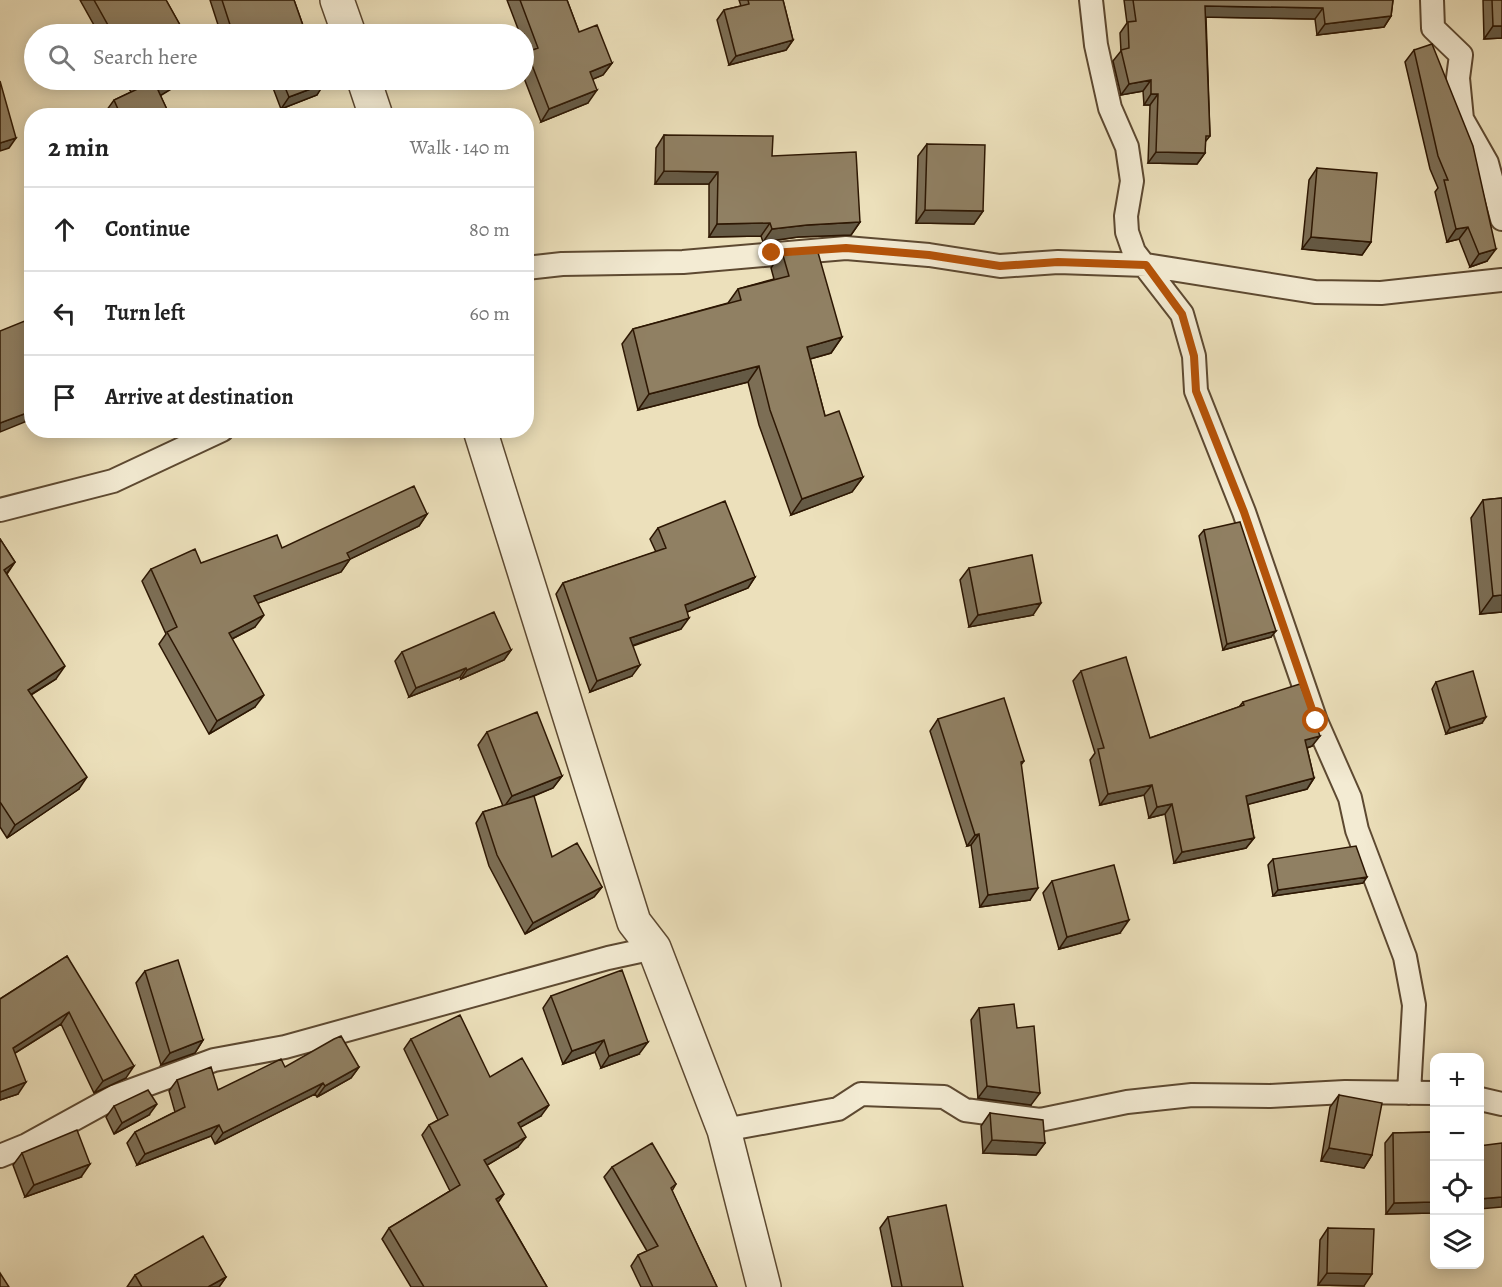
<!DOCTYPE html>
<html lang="en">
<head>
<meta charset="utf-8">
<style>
	:root { --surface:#fff; --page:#f2f2f2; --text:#222; --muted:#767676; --line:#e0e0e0 }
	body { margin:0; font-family:Alegreya,serif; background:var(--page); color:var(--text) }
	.controls { position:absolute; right:18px; bottom:18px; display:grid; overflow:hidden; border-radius:12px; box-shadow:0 3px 15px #0003 }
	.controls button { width:54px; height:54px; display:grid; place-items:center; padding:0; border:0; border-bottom:2px solid var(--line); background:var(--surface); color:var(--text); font:30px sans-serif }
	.stop { position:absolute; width:18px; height:18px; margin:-14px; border:4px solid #b45309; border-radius:50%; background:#fff }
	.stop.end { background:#b45309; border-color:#fff; box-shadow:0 2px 6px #0008 }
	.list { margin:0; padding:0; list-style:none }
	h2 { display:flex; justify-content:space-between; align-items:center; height:78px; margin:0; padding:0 24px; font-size:26px }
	h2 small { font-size:20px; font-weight:400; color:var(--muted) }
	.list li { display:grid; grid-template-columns:39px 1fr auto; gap:18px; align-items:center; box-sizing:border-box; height:84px; padding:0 24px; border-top:2px solid var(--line) }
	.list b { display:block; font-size:22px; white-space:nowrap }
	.list em { font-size:20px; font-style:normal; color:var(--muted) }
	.icon { flex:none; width:33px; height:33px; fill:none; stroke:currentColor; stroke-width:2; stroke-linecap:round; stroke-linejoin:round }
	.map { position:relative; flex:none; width:1502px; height:1287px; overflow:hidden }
	.search { position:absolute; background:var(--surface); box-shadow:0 3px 15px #0003; left:24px; top:24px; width:510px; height:66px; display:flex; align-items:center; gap:15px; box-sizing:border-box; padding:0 21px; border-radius:33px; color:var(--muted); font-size:22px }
	.panel { position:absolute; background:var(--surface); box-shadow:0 3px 15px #0003; left:24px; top:108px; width:510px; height:330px; border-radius:24px }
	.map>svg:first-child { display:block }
</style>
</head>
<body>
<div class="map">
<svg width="1502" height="1287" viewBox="0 0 1502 1287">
	<rect width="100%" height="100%" fill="#ece0bb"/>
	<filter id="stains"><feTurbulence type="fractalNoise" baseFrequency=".00333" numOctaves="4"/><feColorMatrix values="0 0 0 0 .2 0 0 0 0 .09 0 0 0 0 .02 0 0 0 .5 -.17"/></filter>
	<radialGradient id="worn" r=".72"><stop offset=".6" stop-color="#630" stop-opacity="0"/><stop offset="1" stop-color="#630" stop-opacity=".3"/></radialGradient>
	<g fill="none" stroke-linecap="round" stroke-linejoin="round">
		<g stroke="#5d4931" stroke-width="26">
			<path id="lane" d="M1091,0L1096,45L1110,108L1127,147L1132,181L1126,216L1127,232L1134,252L1182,314L1194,356L1196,391L1244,512L1316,721L1350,798L1357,830L1405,957L1414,1005L1409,1093
				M1432,0L1433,28L1461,55L1458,78L1462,119L1487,163L1502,219
				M526,268L562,264L683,262L846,248L929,255L1000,266L1058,262L1146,265L1315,292L1381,293L1502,280
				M0,510L113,481L222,430
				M1480,1099L1502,1104
				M724,1130L838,1109L861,1094L944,1097L965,1110L1040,1120L1127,1102L1192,1095L1270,1096L1345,1092L1434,1093
				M0,1156L27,1145L116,1096L214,1060L285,1047L608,958L654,948"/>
		</g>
		<g stroke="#5d4931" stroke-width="36">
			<path id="street" d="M337,0L349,34
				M364,80L376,116
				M480,430L634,922L654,948L724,1130L764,1287"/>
		</g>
		<use href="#lane" stroke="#f3ebd3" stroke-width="22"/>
		<use href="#street" stroke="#f3ebd3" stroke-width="33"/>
	</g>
	<path fill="#7c6e55" stroke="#2d1703" stroke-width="1.5" d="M80,0H166L185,34H99Z
		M210,0H294L306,34H221Z
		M507,0H567L579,32L612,63L603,75L593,79L588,103L541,122L524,78V57L526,53L524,45V34H520Z
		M739,0H783L793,40L786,50L729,65L717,20L724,10L741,6Z
		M1124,0H1393L1391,16L1384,27L1317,35L1315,19L1206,17L1210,136L1205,142V153L1197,164L1148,163L1150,105H1144L1143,91L1121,95L1113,61L1121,51L1120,33L1127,23Z
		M1483,0H1502V38L1484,39Z
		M1414,50L1487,261L1470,267L1459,239L1447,242L1435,192L1438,188L1430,169L1405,62Z
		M124,80H186L160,95L170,116H108L106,111L114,100L131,92Z
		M270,80H323L317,95L281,109Z
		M664,135L772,156L860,222L851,235L798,237L763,242L761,236L709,237V184H655L656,148Z
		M927,144L983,211L974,224L916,223L918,156Z
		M1317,168L1371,242L1362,255L1302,249L1309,180Z
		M782,252L842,337L831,353L810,359L825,416L863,477L852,492L791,515L759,425L748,382L638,410L622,344L633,329L728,303L738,289L774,279L771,268Z
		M1502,498V612L1480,614L1471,518L1483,500Z
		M427,514L419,526L350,559L341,572L258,603L255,627L232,639L255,707L209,734L159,644L166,634L142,581L151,569L201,563L282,548Z
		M658,528L755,577L748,588L687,612L681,629L633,646L632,676L590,692L556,594L563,583L656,552L650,539Z
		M1204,530L1271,637L1223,650L1199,536Z
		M0,539L15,562L7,574L56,679L31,695L79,789L7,838L0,827Z
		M969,568L1033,615L969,627L960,580Z
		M511,650L504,660L461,679L460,677L409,697L395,661L402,652Z
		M1081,671L1150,738L1239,707L1243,702L1312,746L1307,748L1314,778L1307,789L1248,804L1254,838L1246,848L1174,863L1165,814L1149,818L1144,795L1100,805L1090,760L1095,753L1073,681Z
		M1436,682L1482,723L1446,734L1432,689Z
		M938,719L1024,761L1021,765L1030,900L980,907L971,845L967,846L930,731Z
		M487,732L562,776L553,788L527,799L552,857L602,887L594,897L525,934L489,866L476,823L483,812L503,806L478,745Z
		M1273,859L1363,883L1273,896L1268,865Z
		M1052,881L1120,933L1059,949L1043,893Z
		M67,956L126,1078L94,1093L61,1024L15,1053L18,1094L0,1100V999Z
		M145,971L203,1040L195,1053L161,1065L136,983Z
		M551,996L639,1054L601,1068L595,1052L563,1064L543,1008Z
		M979,1008L1017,1028L1031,1105L978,1098L971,1020Z
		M411,1039L490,1077L541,1116L520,1127L518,1147L487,1165L498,1202L547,1287H411L382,1239L389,1228L450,1191L422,1135L429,1125L438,1120L404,1049Z
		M285,1067H359L351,1078L317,1097L315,1094L215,1144L211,1136L137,1165L127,1143L135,1132L175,1112L169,1091L177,1080L218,1090Z
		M1339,1095L1372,1155L1364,1168L1321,1161L1330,1107Z
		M114,1106L149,1115L114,1134L106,1117Z
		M990,1113L1045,1143L1036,1155L983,1153L981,1126Z
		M1434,1132V1213L1386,1214L1385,1143L1393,1133Z
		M22,1153L81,1177L25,1197L13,1165Z
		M612,1167L676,1184L672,1191L717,1287H641L631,1266L638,1255L647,1251L604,1177Z
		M888,1217L963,1287H892L880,1228Z
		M1328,1228L1364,1286L1318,1285L1320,1240Z
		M135,1275L226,1277L219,1287H127Z"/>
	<path fill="#655a45" stroke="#2d1703" stroke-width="1.5" d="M1205,6L1323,8L1315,19L1197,17Z
		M1391,16L1384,27L1317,35L1325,24Z
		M1493,26H1502V38L1484,39Z
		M793,40L786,50L729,65L736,56Z
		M612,63L603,75L581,84L590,72Z
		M176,80H186L150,102L158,90Z
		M1151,80L1143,91L1121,95L1129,84Z
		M324,84L317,95L281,109L289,97Z
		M597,90L588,103L541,122L549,109Z
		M1151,94H1158L1150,105H1144Z
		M16,138L9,148L0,151V143Z
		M1156,152L1205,153L1197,164L1148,163Z
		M664,171L718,172L709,184H655Z
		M925,210L983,211L974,224L916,223Z
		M860,222L851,235L798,237L763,242L772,229L807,225Z
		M770,223L761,236L709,237L717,224Z
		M1468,227L1459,239L1447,242L1456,229Z
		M1311,237L1371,242L1362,255L1302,249Z
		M1496,249L1487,261L1470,267L1479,254Z
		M842,337L831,353L796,363L807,347Z
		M759,366L748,382L638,410L649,394Z
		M32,411V419L0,432V423Z
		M863,477L852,492L791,515L802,499Z
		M427,514L419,526L350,559L341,572L245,608L254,596Z
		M15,562L6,574L4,570Z
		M755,577L748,588L677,616L685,605Z
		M1502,595V612L1480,614L1493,596Z
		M1041,603L1033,615L969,627L978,615Z
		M264,615L255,627L220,645L229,633Z
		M689,618L681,629L622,649L630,638Z
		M1276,631L1271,637L1223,650L1227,644Z
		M511,650L504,660L461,679L467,670Z
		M640,665L632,676L590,692L597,681Z
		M65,666L56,679L19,702L28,690Z
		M466,668L460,677L409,697L416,688Z
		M264,695L255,707L209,734L217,721Z
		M1486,717L1482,723L1446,734L1450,728Z
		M1320,736L1312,746L1298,751L1305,740Z
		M562,776L553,788L503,808L512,796Z
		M87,777L79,789L7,838L15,825Z
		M1314,778L1307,789L1238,807L1246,796Z
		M1152,785L1144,795L1100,805L1108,794Z
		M1172,804L1165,814L1149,818L1157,807Z
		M979,834L971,845L967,846L975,835Z
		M1254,838L1246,848L1174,863L1182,852Z
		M1367,877L1363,883L1273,896L1278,890Z
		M602,887L594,897L525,934L533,923Z
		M1038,888L1030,900L980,907L988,895Z
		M1129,920L1120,933L1059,949L1067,937Z
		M69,1012L61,1024L4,1060L13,1048Z
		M203,1040L195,1053L161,1065L170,1053Z
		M604,1040L595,1052L563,1064L572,1051Z
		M648,1042L639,1054L601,1068L609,1056Z
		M134,1066L126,1078L94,1093L103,1081Z
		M359,1067L351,1078L317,1097L325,1086Z
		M26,1082L18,1094L0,1100V1092Z
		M323,1083L315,1094L215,1144L223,1133Z
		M987,1086L1040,1093L1031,1105L978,1098Z
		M157,1104L149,1115L114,1134L122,1123Z
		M549,1105L541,1116L510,1133L518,1123Z
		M219,1125L211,1136L137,1165L145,1154Z
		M526,1137L518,1147L477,1171L484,1160Z
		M992,1140L1045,1143L1036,1155L983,1153Z
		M1329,1148L1372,1155L1364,1168L1321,1161Z
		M90,1164L81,1177L25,1197L34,1185Z
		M504,1194L497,1204L496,1199Z
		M1502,1197V1207L1479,1209V1199Z
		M1434,1202V1213L1386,1214L1394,1203Z
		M1327,1273L1372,1274L1364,1286L1318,1285Z
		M226,1277L219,1287H208Z"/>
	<path fill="#908063" stroke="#2d1703" stroke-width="1.5" d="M94,0H166L185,34H113Z
		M222,0H294L306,34H258L256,31L250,34H233Z
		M520,0H567L579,32L597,25L612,63L590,72L597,90L549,109L527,52L538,48Z
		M748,0H783L793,40L736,56L724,10L749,4Z
		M1133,0H1393L1391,16L1325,24L1323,8L1205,6L1210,136H1206L1205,153L1156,152L1158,94H1151V80L1129,84L1121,50L1129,48L1128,22L1136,21Z
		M1492,0H1502V26H1493Z
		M1432,44L1473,146L1496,249L1479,254L1468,227L1456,229L1444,180H1448L1438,156L1414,50Z
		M138,80H176L158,90L170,116H121L114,100L142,87Z
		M282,80H323L324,84L289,97Z
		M0,81L16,138L0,143Z
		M664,135L773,136L772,156L856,152L860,222L807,225L772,229L770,223L717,224L718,172L664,171Z
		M927,144L985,145L983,211L925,210Z
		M1317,168L1377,173L1371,242L1311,237Z
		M817,249L842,337L807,347L825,416L839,411L863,477L802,499L770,410L759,366L649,394L633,329L741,300L738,289L789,276L782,252Z
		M32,318V411L0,423V331Z
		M414,486L427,514L347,553L350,559L254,596L264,615L229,633L264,695L217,721L167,632L177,627L151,569L195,549L201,563L277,535L282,548Z
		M1502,498V595L1493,596L1483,500Z
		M725,501L755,577L685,605L689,618L630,638L640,665L597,681L563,583L666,548L658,528Z
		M1240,522L1276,631L1227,644L1204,530Z
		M0,539L15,562L4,570L65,666L28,690L87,777L15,825L0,802Z
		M1032,555L1041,603L978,615L969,568Z
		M494,612L511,650L467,670L466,668L416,688L402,652Z
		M1126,657L1150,738L1244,705L1243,702L1300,684L1320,736L1305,740L1314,778L1246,796L1254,838L1182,852L1172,804L1157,807L1152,785L1108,794L1098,749L1104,748L1081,671Z
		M1473,671L1486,717L1450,728L1436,682Z
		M1004,698L1024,761L1021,762L1038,888L988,895L979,834L975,835L938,719Z
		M537,712L562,776L512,796L487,732Z
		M534,796L552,857L577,843L602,887L533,923L497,855L483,812Z
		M1356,846L1367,877L1278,890L1273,859Z
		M1114,865L1129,920L1067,937L1052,881Z
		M67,956L134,1066L103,1081L69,1012L13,1048L26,1082L0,1092V999Z
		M178,960L203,1040L170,1053L145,971Z
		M622,970L648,1042L609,1056L604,1040L572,1051L551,996Z
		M1014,1004L1017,1028L1034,1026L1040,1093L987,1086L979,1008Z
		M460,1015L490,1077L522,1058L549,1105L518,1123L526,1137L484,1160L504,1194L496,1199L547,1287H424L389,1228L460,1185L429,1125L448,1115L411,1039Z
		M341,1036L359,1067L325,1086L323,1083L223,1133L219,1125L145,1154L135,1132L185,1107L177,1080L211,1067L218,1090L281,1059L285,1067L334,1039Z
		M148,1090L157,1104L122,1123L114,1106Z
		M1339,1095L1382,1103L1372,1155L1329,1148Z
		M990,1113L1043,1120L1045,1143L992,1140Z
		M77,1130L90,1164L34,1185L22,1153Z
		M1434,1132V1202L1394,1203L1393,1133Z
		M652,1143L676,1184L671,1188L717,1287H653L638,1255L658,1246L612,1167Z
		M1502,1143V1197L1479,1199V1146Z
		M946,1205L963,1287H902L888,1217Z
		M1328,1228L1374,1229L1372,1274L1327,1273Z
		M203,1236L226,1277L208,1287H142L135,1275Z
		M0,1273L9,1287H0Z"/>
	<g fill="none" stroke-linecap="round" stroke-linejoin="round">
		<path stroke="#b45309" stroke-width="8" d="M772,253L846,248L929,255L1000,266L1058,262L1146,265L1182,314L1194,356L1196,391L1244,512L1316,721"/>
	</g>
	<rect width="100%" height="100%" filter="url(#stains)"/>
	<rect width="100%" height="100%" fill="url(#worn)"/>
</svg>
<div class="controls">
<button>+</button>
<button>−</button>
<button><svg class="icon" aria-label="locate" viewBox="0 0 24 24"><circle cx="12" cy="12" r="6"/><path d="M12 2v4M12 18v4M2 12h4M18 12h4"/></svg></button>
<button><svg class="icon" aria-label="layers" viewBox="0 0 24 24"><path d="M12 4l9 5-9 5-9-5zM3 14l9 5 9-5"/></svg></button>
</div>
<div class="stop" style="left:1316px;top:721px"></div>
<div class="stop end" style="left:772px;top:253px"></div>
<div class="search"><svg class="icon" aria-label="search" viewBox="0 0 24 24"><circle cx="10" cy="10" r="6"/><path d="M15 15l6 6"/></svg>Search here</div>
<section class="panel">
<h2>2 min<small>Walk · 140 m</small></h2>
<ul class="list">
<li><svg class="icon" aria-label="ahead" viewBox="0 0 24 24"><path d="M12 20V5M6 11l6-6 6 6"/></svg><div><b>Continue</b></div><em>80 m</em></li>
<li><svg class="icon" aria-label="left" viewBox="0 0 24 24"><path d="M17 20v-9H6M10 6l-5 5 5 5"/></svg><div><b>Turn left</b></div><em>60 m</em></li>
<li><svg class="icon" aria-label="arrive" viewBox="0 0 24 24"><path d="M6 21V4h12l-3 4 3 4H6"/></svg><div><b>Arrive at destination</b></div></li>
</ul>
</section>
</div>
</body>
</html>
